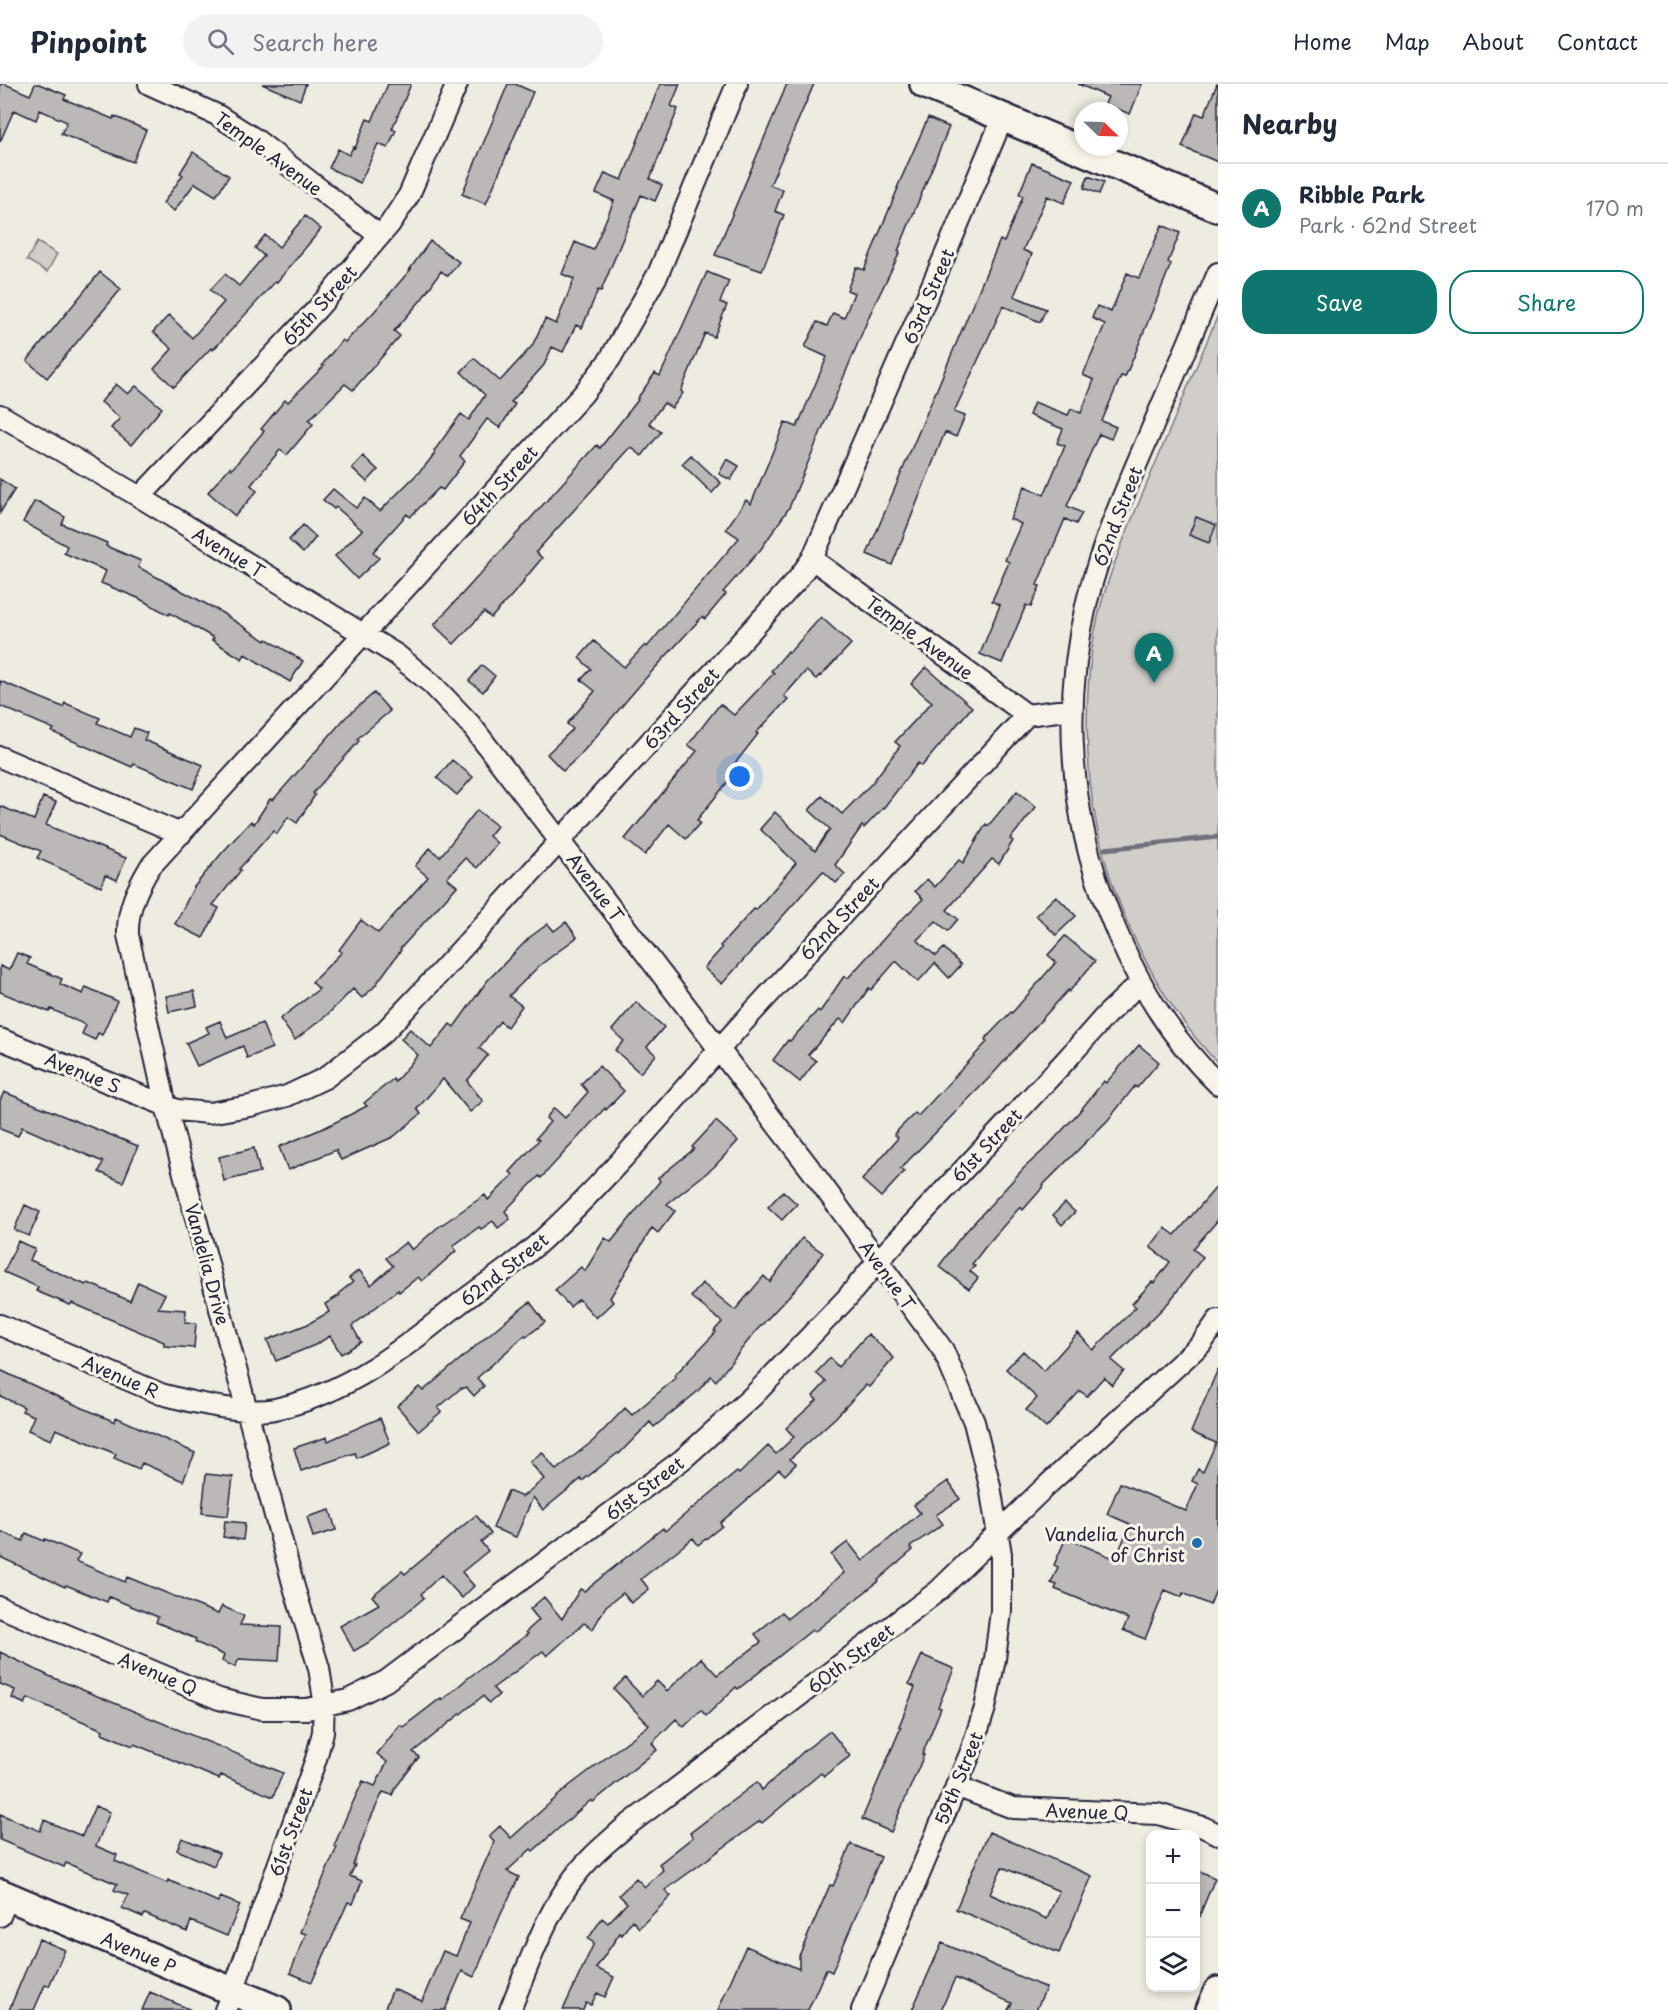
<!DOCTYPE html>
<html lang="en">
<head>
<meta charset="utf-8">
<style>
	:root { --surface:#fff; --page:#f2f2f3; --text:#1f2937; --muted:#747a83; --line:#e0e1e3; --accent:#0f766e }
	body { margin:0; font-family:"Playpen Sans",sans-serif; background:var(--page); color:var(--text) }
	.controls { position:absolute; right:18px; bottom:18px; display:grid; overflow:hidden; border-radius:12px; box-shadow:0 3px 9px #0003 }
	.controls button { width:54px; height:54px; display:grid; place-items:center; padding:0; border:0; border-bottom:2px solid var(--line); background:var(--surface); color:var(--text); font:30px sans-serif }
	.compass { position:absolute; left:1074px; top:18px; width:54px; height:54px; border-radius:50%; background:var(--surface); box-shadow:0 3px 9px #0003; rotate:113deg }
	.you { position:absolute; left:740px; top:693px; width:21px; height:21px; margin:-15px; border:4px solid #fff; border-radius:50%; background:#1a73e8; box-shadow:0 0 0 9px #1a73e833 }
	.badge { display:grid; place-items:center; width:39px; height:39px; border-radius:50%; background:var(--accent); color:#fff; font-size:20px; font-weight:700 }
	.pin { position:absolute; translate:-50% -50px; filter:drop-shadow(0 2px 3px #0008) }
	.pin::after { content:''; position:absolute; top:32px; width:21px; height:18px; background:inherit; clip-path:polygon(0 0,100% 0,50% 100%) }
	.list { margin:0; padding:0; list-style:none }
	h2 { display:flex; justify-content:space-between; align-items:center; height:78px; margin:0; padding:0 24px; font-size:26px }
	h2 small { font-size:20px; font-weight:400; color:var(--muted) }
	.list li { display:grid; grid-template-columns:39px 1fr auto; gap:18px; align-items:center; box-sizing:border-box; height:90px; padding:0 24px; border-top:2px solid var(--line) }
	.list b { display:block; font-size:22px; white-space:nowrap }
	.list p { margin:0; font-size:20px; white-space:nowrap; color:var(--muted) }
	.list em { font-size:20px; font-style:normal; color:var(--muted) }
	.actions { display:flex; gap:12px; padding:18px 24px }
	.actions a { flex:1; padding:14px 0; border:2px solid var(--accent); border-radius:24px; text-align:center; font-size:21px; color:var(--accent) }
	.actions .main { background:var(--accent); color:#fff }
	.icon { flex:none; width:33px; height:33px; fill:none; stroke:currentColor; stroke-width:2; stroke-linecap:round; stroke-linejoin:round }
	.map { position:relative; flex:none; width:1218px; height:1926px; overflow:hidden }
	header { display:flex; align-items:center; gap:36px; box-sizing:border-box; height:84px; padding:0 30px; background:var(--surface); border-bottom:2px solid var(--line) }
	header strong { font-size:28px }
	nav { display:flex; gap:33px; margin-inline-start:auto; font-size:21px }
	.search { width:420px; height:54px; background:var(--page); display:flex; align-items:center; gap:15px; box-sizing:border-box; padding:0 21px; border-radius:33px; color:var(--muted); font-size:22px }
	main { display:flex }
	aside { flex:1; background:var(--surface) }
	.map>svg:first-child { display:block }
</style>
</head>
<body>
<header>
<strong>Pinpoint</strong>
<div class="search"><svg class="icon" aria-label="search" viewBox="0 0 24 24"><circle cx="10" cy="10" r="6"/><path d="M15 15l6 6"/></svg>Search here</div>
<nav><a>Home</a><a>Map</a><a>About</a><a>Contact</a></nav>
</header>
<main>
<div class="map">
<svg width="1218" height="1926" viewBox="0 0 1218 1926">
	<rect width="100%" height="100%" fill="#eeebe1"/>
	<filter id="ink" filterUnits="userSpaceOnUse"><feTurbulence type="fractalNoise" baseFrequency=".0167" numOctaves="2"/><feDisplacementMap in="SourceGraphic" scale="12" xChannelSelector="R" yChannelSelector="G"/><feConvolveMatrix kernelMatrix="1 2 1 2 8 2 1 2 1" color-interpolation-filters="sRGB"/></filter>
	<g filter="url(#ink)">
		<path fill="#d1cdc9" stroke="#7a7882" stroke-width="1.5" d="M37,158L57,170L47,188L27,176Z
			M1218,231V979C1164,924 1121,839 1102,765C1082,688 1081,580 1106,504C1118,466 1135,428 1151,390C1173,337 1196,284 1218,231Z"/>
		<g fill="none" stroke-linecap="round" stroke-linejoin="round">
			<path stroke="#716f7b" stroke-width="5" d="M1105,765L1218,753"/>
		</g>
		<path fill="#bbb8b7" stroke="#22223b" stroke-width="1.5" fill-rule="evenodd" d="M0,0H5L30,11L35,0H39L66,11L64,15L113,35L114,32L146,46L133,78L61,50L67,38L40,26L36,36L14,26L0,58Z
			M262,0H306L300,16Z
			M388,0H411L392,45L396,46L388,64L378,60L360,99L329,84L338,65L349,71L353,63L355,64L367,35L372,37Z
			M508,0H515L533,8L486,120L462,110Z
			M660,0H680L671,22L678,25L650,95L662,101L655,117L641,111L601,207L598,206L582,244L576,241L563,268L552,263L544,281L511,318L515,320L500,344L487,335L460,372L465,377L443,406L439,404L410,433L407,430L373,468L379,474L357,495L335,472L362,446L336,423L334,425L323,416L333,405L356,424L365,414L380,427L425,382L435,369L434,367L461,330L469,336L485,311L461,288L474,274L500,297L532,262L545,235L556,240L574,195L562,190L575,158L593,166L614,117L596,109L605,89L622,96Z
			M787,0H814L770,101L783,106L775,127L784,131L762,187L715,171Z
			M1078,0H1142L1130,30L1105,20L1108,13Z
			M1217,0H1218V78L1182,63L1196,29L1204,32Z
			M928,34L949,43L898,167L900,168L870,230L789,424L761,465L723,508L726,510L705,535L702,533L645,595L581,670L563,687L547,670L573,645L567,640L595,607L581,596L591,585L579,574L594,557L624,583L645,561L647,563L739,454L726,445L746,416L751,420L785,338L797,343L827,273L805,263L817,238L827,242L833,229L844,234L854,209L847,206L856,183L864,186L898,104H897Z
			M193,68L229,92L216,112L195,99L174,127L163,119L183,91L180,89Z
			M1032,79L1074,96L1064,119L1047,112L1023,166L1032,170L1014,212L1046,225L1040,238L1003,222L954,328L965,332L956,353L945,348L892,481L867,470L1000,156L1004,158L1023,112L1019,110Z
			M1088,92L1104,98L1099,110L1084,104Z
			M305,132L321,145L277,198L276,197L213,266L211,264L174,303L154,285L172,265L153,248L169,231L192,254L224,218L210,206L225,190L239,202L264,172L255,164L265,151L279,163Z
			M1162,141L1180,149L1168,178L1171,180L1135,270L1125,293L1121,292L1102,337L1116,343L1111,355L1099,350L1067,422L1082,429L1076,440L1065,435L1037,501L1040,502L1031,523L1026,521L1002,579L980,570L1000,521L992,517L1009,478L1005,476L1021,440L1010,435L1025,402L1044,411L1065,362L1057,359L1063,345L1029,331L1034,318L1068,331L1071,325L1081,329L1094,296L1083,291L1105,240L1092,234L1097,222L1111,228L1127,189L1139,194Z
			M430,157L459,178L448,192L441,187L422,215L394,247L400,252L353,306L345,300L309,336L313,340L287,371L280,366L251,401L257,407L235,432L208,408L230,383L232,385L264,347L261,345L285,316L288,318L324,282L322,281L342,256L345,258L374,228L411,185H410Z
			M100,188L121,205L47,294L27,277Z
			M707,188L729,197L720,218L727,221L714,253L705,249L681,307L683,309L672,324L664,319L649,339L661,348L642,372L631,363L536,468L542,474L523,497L524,498L491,534L484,528L454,560L434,541L597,361L600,364L638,316L637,315L655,289L660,292Z
			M116,300L128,310L136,302L162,324L131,361L111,344L120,334L101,318Z
			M691,371L721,399L712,409L682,380Z
			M363,372L378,386L367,398L352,384Z
			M727,375L739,382L731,396L719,390Z
			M0,395L15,405L0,429Z
			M34,418H39L65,433L62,440L107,459L106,462L141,477L138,483L219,527L266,557L267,555L303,577L290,598L245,570L242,575L212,556L214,554L170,529L169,531L138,514L101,499L106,487L64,469L67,462L23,438Z
			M1196,433L1216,441L1209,459L1189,451Z
			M303,441L316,453L303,469L289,456Z
			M821,533L851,560L821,592L820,591L816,595L806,587L784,612L788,615L756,649L758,650L733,682L738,685L697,736L700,739L686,755L669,740L645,771L625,755L697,667L688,661L720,620L734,631L774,589L771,587L788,567L789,569Z
			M482,581L495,592L483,608L469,597Z
			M926,583L972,623L922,682L918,679L885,722L864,744L862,742L835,781L845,790L836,799L823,787L722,900L704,884L722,864L720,862L754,825L756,826L796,779L760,745L775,728L815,767L830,745L809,726L822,712L842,730L872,699L900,662L895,658L932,618L911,600Z
			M0,597L63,623L65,619L100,634L97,639L130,653L134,644L147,649L144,656L203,681L193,705L134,680L132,683L94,666L52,648L54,645L0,622Z
			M374,609L390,627L357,655L359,657L313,709L315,711L297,739L288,733L277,750L273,747L239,785L241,786L213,821L219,824L203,854L175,840L194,803L221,770L251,737L254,740L270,715L273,716L345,634Z
			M452,676L473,693L457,711L437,694Z
			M1017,707L1036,723L1010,755L1013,757L999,780L992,775L947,826L958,835L948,847L936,837L917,856L936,872L944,864L961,881L949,894L935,879L918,898L896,877L871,906L869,904L845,939L840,935L808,971L816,977L800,998L773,976L788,956L790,957L818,926L820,928L844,892L848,894L898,839L923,815L915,807L927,795L935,803L959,776L963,779L986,740L988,742Z
			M43,713L56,718L46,741L126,774L117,796L105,791L101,803L37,774L41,767L0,750V722L34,736Z
			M477,726L497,742L489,752L497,759L477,784L465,774L447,794L457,802L400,865L401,866L374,903L362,914L353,905L327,931L295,956L280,935L319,905L312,898L342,868L339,866L361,836L378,849L428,793L415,782L430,764L440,773Z
			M1056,812L1076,832L1056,851L1036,831Z
			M566,838L577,853L539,882L509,912L522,922L507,943L500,937L479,964L488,971L467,997L483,1017L470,1028L443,995L417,1025L421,1030L393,1053L341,1076L336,1066L288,1086L279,1063L326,1043L367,1022L364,1019L393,995L395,998L418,971L401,955L410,945L431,964L450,940L454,943L487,897L530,853L548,840L554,847Z
			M1065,852L1095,877L1069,908L1068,906L991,992L900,1085L904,1088L881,1113L862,1096L898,1054L894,1050L915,1029L918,1032L987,958L985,955L1011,928L1012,929L1056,878L1048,871Z
			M17,869L30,874L27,880L62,895L60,900L83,910L86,903L117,917L102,951L98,949L95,956L82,950L86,941L51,925L49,928L0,908V882L9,886Z
			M194,907L197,922L169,928L166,912Z
			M636,918L664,943L647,963L656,971L640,989L615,966L624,957L612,946Z
			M220,937L227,954L262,939L272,964L247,974L243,962L197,982L186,959L209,949L206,943Z
			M1139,961L1159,978L1137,1004L1135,1002L1108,1036L1043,1101L1044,1102L1023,1126L1020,1123L986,1162L972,1180L975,1182L970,1187L978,1194L969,1205L939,1182L960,1154L1024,1084L1047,1063L1079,1028L1104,997L1106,999Z
			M599,982L624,1007L606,1026L605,1024L541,1094L539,1092L505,1127L510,1135L498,1144L493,1137L481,1145L479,1143L453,1162L456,1167L422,1197L418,1193L399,1208L398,1206L352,1242L361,1258L341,1270L330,1252L315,1261L276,1277L267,1256L308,1240L329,1228L325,1220L340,1211L339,1209L353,1198L349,1194L359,1186L371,1201L393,1182L386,1174L406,1158L412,1166L437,1144L485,1111L488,1116L513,1091L510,1088L539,1056L536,1054L550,1038L546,1034L554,1024L565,1034L588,1008L581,1000Z
			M4,1008L138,1062L123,1098L99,1088L103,1078L47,1054L22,1043L18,1052L0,1045V1017Z
			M716,1037L738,1057L714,1083L667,1120L675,1127L658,1149L652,1144L610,1214L613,1218L596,1234L579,1215L570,1223L555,1206L581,1183L585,1187L605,1154L611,1158L660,1097L658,1094L694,1065L692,1063Z
			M254,1064L260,1088L224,1097L219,1073Z
			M1218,1101V1136L1193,1165L1203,1173L1169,1218L1111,1276L1124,1287L1112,1301L1104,1293L1087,1312L1080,1307L1046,1344L1026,1326L1037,1314L1006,1285L1023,1267L1044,1287L1078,1249L1093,1266L1136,1223L1132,1220L1152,1198L1154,1199L1170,1178L1150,1163L1165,1144L1175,1151Z
			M783,1107L797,1120L782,1136L768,1123Z
			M1065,1119L1075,1128L1062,1141L1053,1131Z
			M25,1121L40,1128L29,1152L14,1146Z
			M802,1154L823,1169L802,1198L756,1247L716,1297L711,1292L697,1308L654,1343L650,1338L619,1370L618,1369L582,1397L581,1395L543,1426L533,1413L516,1453L493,1444L508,1407L522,1413L544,1395L530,1378L542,1368L556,1386L593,1357L625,1324L632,1331L676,1294L674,1292L716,1248L714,1247L722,1238L691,1213L702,1199L735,1226L764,1192L770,1198Z
			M18,1157L35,1165L30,1176L86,1201L88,1199L130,1217L138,1198L165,1210L158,1224L186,1226L185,1238L196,1239L194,1264L164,1262V1258L72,1219L70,1221L36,1207L38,1203L4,1188Z
			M530,1218L545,1238L526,1253L525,1251L477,1294L484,1302L474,1312L466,1303L462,1305L461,1304L438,1324L441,1328L419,1347L397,1322L419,1303L423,1307L499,1242Z
			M868,1250L894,1274L869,1303L866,1301L836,1333L790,1375L796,1380L785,1391L779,1385L755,1409L720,1439L722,1442L698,1461L693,1454L641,1495L649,1505L631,1519L623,1509L606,1522L593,1545L584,1539L547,1572L543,1567L493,1604L499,1611L489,1619L483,1612L413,1668L419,1673L396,1703L392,1711L383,1708L369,1738L353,1781H355L350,1792L362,1797L353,1820L348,1818L312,1898L290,1889L306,1850L300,1848L337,1763L334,1762L347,1731L363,1697L375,1702L387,1678L377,1670L400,1641L403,1643L441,1614L442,1616L468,1594L528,1550L526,1548L539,1536L530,1525L544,1513L562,1535L580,1505L584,1507L663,1444L665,1447L737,1388L739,1390L768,1362L776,1370L794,1353L786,1344L817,1316L813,1312L826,1298L816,1289L830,1274L838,1283Z
			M1218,1285V1501L1210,1521L1183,1509L1182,1513L1165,1506L1145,1555L1123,1546L1128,1535L1055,1505L1057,1501L1051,1499L1058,1483L1054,1481L1066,1454L1113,1474L1114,1471L1117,1472L1130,1440L1107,1430L1120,1399L1186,1427L1198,1400L1192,1397L1198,1385L1203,1388L1216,1359L1191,1348Z
			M0,1286L67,1317L115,1338L116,1333L195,1369L183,1397L142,1379L139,1385L114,1374L116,1370L56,1345L51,1356L28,1346L34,1332L22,1327L24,1323L0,1312Z
			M380,1334L390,1359L357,1374L355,1369L301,1387L294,1364L327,1353L328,1357Z
			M206,1390L233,1393L228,1432L202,1429Z
			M948,1397L960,1415L936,1431L943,1440L910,1463L913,1466L878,1496L879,1497L814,1548L812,1546L738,1605L736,1603L706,1632L701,1626L684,1643L676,1635L652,1659L657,1666L593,1718L591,1716L533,1767L531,1765L507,1787L519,1793L501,1830L474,1893L462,1887L445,1926H384L393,1905L422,1917L443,1867L456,1872L470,1839L460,1835L494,1758L489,1752L500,1742L511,1754L569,1702L649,1641L614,1605L625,1594L642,1612L657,1597L667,1607L701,1574L717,1591L761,1558L755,1550L782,1528L788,1534L844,1489L831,1471L848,1458L863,1477L920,1429L914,1421Z
			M330,1426L336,1446L313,1453L307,1433Z
			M476,1431L491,1450L481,1458L488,1467L462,1488L474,1502L462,1514L441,1491L421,1510L424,1514L373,1556L354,1567L340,1542L379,1520L372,1512L402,1487L405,1490Z
			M225,1437L245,1439L243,1456L223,1453Z
			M0,1447L23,1457L26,1449L44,1457L45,1455L80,1470L76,1477L125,1498L127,1493L218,1530L222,1522L244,1532L240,1541L281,1543L279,1577L239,1575L235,1583L222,1577L224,1571L195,1558L196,1555L156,1538L158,1533L109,1513L107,1518L66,1501L65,1503L0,1473Z
			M0,1568L49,1592L283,1689L273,1713L221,1691L219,1695L134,1660L133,1662L102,1649L103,1646L28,1614L25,1620L12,1614L15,1606L0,1600Z
			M922,1571L954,1585L938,1623L941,1624L922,1671H924L891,1748L862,1735L901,1643L899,1642L915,1603L909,1600Z
			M830,1647L850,1672L824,1692L821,1689L762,1739L760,1737L665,1806L671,1812L639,1844L632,1836L622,1851L620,1849L596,1884L614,1893L605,1913L597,1909L591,1921L586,1919L583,1926H563L594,1859L588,1855L602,1834L608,1839L627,1819L619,1811L636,1794L645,1803L663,1786L659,1780L693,1753L690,1749L757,1698L762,1706L804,1667Z
			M95,1722L110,1728L96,1762L117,1771L115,1777L167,1799L168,1796L218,1818L220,1813L240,1821L227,1852L191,1837L187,1848L145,1830L143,1833L122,1824L128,1811L114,1806L117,1800L66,1779L64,1783L0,1756V1730L40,1747L44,1736L82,1752Z
			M989,1748L1092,1792L1059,1869L956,1825ZM1002,1783L1059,1807L1047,1835L990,1810Z
			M182,1754L219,1769L214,1782L177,1766Z
			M851,1760L881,1773L832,1888L826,1885L808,1926H718L746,1862L799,1885V1872L830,1801L833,1802Z
			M1196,1785L1215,1794L1196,1840Z
			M39,1855L65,1866L49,1902L45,1901L34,1926H9Z
			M942,1859L1046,1904L1036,1926H1008L1012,1919L955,1894L941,1926H912Z
			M150,1908L191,1926H142Z"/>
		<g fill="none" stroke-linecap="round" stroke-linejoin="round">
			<g stroke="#22223b" stroke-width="24">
				<path id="street" d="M149,0L217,31L255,55L380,152
					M1218,189C1194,245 1171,300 1147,356C1124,409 1101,462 1087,517C1062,620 1069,731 1109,829C1133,891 1169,953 1218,1000
					M0,331L140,413L397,571L432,600L471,641L812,1087L943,1266L974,1338L990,1402L1001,1470V1527L995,1575L985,1624L970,1670L862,1926
					M140,413L318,224L390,140L409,111L457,0
					M812,475L1027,631
					M0,673L181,750
					M0,955L177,1026L209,1029L250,1022L287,1012L325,994L383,949L437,892L797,496L812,475L946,169L1003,33
					M0,1241L161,1310C189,1318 247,1331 275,1325C347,1310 403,1265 459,1220C486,1199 516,1180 541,1157C617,1088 680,1007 749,932C841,832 934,731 1027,631L1073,625
					M0,1523L219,1615L262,1625H307L348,1616L386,1597L683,1375L754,1311L846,1215L878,1177L1067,975L1106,931L1141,898
					M956,1702L1013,1724L1158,1730L1203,1743L1218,1750
					M0,1832L8,1813
					M225,1926L233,1907L316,1675L323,1648L324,1616L319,1584L294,1503L166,1022L128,851C127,825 137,805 150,783L583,310L610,275L658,190L737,0
					M510,1926C531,1875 550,1815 590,1775C600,1764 613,1754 624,1744L938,1507L1044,1404L1201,1260L1218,1236"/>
			</g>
			<g stroke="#22223b" stroke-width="32">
				<path id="secondary" d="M924,0L1218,124
					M0,1809L277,1926
					M1210,1926L1218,1907"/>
			</g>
			<use href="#street" stroke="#f7f3e8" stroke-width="20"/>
			<use href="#secondary" stroke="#f7f3e8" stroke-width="27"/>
		</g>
	</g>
	<circle fill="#1f6fb2" stroke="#f7f3e8" stroke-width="2" cx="1197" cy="1459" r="6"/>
	<g text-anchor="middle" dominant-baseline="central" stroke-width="6" stroke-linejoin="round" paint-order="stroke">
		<g font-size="18" fill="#22223b" stroke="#f7f3e8">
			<text transform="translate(269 69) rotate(36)">Temple Avenue</text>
			<text transform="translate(928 212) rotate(-67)">63rd Street</text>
			<text transform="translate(319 221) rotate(-48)">65th Street</text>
			<text transform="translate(499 401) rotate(-47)">64th Street</text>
			<text transform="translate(1117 432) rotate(-69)">62nd Street</text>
			<text transform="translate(229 468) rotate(31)">Avenue T</text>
			<text transform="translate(920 553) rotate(36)">Temple Avenue</text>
			<text transform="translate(681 624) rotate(-48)">63rd Street</text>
			<text transform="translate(596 803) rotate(53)">Avenue T</text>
			<text transform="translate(839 834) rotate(-47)">62nd Street</text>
			<text transform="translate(83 988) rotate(22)">Avenue S</text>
			<text transform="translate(986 1061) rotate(-47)">61st Street</text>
			<text transform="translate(208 1180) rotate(75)">Vandelia Drive</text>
			<text transform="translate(504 1185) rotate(-38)">62nd Street</text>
			<text transform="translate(888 1191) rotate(54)">Avenue T</text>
			<text transform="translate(121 1292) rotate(23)">Avenue R</text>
			<text transform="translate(644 1404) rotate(-37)">61st Street</text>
			<text transform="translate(850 1574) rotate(-37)">60th Street</text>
			<text transform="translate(158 1589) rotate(23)">Avenue Q</text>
			<text transform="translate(958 1694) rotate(-68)">59th Street</text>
			<text transform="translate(1087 1727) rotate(2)">Avenue Q</text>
			<text transform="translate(290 1748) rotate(-70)">61st Street</text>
			<text transform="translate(139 1868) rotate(23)">Avenue P</text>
		</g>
		<g font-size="18" fill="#22223b" stroke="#f7f3e8" text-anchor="end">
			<text x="1185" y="1449">Vandelia Church<tspan x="1185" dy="21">of Christ</tspan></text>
		</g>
	</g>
</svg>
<div class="controls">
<button>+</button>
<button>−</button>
<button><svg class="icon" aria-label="layers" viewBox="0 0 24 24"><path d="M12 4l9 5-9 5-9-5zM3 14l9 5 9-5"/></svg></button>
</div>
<svg class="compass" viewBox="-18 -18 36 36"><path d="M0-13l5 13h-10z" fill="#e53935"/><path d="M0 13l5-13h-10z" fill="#747a83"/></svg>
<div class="you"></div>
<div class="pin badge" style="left:1154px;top:599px">A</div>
</div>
<aside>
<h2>Nearby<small></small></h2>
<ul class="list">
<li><span class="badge">A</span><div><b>Ribble Park</b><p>Park · 62nd Street</p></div><em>170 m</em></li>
</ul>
<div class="actions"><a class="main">Save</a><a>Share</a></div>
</aside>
</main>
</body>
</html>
